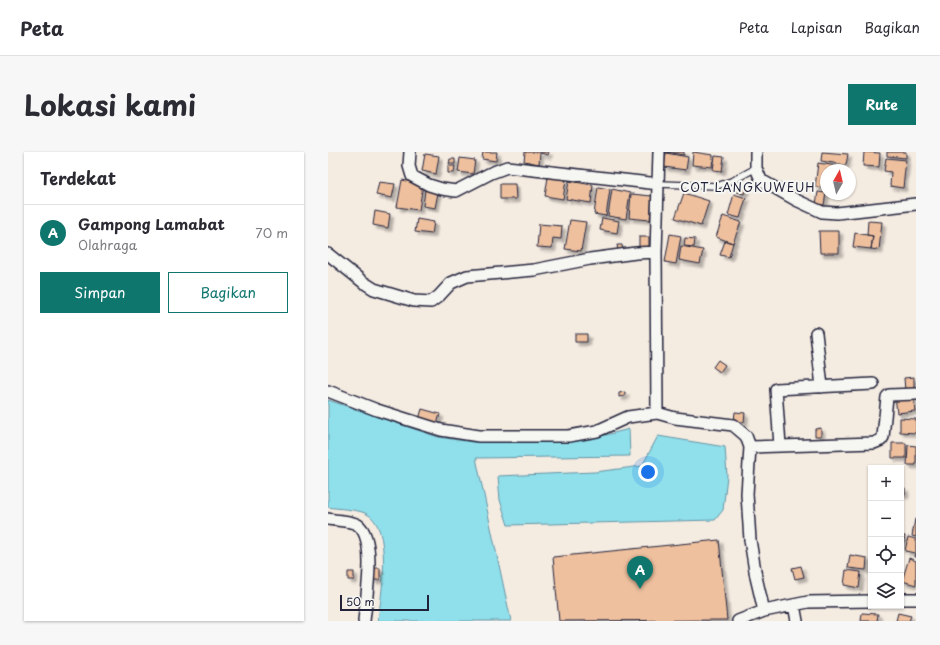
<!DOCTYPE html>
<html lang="id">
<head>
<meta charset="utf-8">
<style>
	:root { --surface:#fff; --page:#f7f7f7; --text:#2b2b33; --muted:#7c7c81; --line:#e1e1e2; --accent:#0f766e }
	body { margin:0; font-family:"Playpen Sans",sans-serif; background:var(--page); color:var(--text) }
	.controls { position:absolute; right:12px; bottom:12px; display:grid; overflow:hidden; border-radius:0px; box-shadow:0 1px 3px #0004 }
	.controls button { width:36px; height:36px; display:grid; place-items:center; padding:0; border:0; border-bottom:1px solid var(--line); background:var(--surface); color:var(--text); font:20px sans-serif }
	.compass { position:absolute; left:492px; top:12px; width:36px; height:36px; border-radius:50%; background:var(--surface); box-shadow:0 1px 3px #0004; rotate:8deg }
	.scale { position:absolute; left:12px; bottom:10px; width:89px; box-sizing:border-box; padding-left:4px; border:2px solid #22223b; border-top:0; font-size:11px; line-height:14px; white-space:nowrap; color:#22223b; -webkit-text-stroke:3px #f6f6f2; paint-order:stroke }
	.you { position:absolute; left:320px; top:320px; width:14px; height:14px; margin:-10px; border:3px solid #fff; border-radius:50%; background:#1a73e8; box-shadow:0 0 0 6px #1a73e833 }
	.badge { display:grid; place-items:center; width:26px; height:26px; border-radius:50%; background:var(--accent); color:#fff; font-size:13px; font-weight:700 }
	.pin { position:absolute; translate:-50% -33px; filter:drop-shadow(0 1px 2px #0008) }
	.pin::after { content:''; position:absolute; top:21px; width:14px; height:12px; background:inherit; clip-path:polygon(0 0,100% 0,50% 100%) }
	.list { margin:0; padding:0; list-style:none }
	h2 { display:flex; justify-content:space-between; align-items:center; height:52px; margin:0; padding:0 16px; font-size:17px }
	h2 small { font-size:13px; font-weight:400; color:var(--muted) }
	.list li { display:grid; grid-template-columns:26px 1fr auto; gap:12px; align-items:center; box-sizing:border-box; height:56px; padding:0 16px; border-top:1px solid var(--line) }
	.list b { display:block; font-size:15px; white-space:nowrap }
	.list p { margin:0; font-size:13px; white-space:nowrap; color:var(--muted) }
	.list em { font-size:13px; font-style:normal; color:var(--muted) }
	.actions { display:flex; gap:8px; padding:12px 16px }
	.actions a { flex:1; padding:9px 0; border:1px solid var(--accent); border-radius:0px; text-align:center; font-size:14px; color:var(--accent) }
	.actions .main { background:var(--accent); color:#fff }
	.icon { flex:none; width:22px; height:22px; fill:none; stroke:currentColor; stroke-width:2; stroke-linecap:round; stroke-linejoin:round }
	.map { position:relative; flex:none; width:588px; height:469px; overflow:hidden; border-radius:0px }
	header { display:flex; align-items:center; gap:24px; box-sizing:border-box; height:56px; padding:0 20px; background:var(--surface); border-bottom:1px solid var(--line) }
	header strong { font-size:19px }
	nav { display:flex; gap:22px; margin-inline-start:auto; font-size:14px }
	.intro { display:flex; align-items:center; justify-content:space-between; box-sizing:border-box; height:96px; padding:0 24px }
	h1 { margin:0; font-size:28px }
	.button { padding:10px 18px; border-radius:0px; background:var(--accent); color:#fff; font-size:14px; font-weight:700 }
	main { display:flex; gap:24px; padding:0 24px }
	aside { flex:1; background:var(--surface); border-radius:0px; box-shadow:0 1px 3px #0004 }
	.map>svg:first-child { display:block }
</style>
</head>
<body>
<header>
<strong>Peta</strong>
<nav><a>Peta</a><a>Lapisan</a><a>Bagikan</a></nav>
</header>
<div class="intro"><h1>Lokasi kami</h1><a class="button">Rute</a></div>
<main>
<aside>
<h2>Terdekat<small></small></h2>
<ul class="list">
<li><span class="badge">A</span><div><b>Gampong Lamabat</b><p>Olahraga</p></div><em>70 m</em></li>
</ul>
<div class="actions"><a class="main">Simpan</a><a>Bagikan</a></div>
</aside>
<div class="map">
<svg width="588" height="469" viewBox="0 0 588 469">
	<defs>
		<filter id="shadow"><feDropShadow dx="3.5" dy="3.5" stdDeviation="1" flood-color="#0004"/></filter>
	</defs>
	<rect width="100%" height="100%" fill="#f4ebe1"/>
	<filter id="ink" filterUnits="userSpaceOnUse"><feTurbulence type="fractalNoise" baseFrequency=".025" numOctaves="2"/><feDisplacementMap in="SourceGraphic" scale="8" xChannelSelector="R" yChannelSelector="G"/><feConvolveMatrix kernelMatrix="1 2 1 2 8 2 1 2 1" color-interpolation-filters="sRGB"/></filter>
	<g filter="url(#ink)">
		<path fill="#90e0eb" stroke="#6494a5" d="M0,248L110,285L144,290H206L246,288L278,283L301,277L302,304L148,306L183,469H50C53,444 66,373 37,361C27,357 11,357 0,355Z
			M330,284L397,295L399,324L395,358L387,368L180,373L172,348L170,324L267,320L314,314Z"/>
		<path fill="#eec09e" stroke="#22223b" filter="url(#shadow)" d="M155,0H169L168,9L154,7Z
			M197,0H221L220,3L212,1L211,12L196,9Z
			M338,0H356V3Z
			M365,0L385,3L384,15L364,13Z
			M494,0L520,2L518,13L493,9Z
			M536,0L552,1L551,15L535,14Z
			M559,0H578V6L559,4Z
			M338,1L360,5L358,18L336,15Z
			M97,2L111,4L108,22L94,19Z
			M387,4L396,5L394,19L385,18Z
			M132,6L147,8L145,22L130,20Z
			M558,6L578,8L575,36L562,34L563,20L556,19Z
			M122,7H127V12H121Z
			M490,11L516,15V18H498V36L487,35Z
			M120,14H127L126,21H120Z
			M220,25L238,28L235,47L217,44Z
			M74,28L95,32L91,58L69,55Z
			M241,29L265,33L263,51L238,47Z
			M51,30L67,32L64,46L48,43Z
			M172,32H187L188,47H172Z
			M410,33L418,35L416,42L409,40Z
			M270,35L282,37L278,64L266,62Z
			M284,37L302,41L298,67L280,64Z
			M97,38L110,41L107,56L95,54Z
			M490,40L498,41L496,53L488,52Z
			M356,41L381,49L373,74L347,66Z
			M303,42L324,44L322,68L301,66Z
			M406,42L418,46L412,66L400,63Z
			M47,59L62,62L60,76L45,73Z
			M395,64L413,70L405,91L388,85Z
			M274,66L291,69L289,81L272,78Z
			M89,67L106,70L104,82L87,80Z
			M242,68L258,70L253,99L237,97Z
			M540,69L554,70L551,98L543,97L545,84L539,83Z
			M211,72L234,74L233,87L225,86L224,96L209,95Z
			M491,79H511V101H492Z
			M527,81L545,84L543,97L525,95Z
			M342,82L353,84L348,112L337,110Z
			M311,85H321V95L311,96Z
			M357,86L367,87L366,95L356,94Z
			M397,89L405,91L401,105L392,103Z
			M289,93H294L295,99H290Z
			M353,94L375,98L372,112L351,108Z
			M247,182H259V190H247Z
			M390,208L397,213L392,220L385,215Z
			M586,225V239H577L576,226Z
			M297,240V244L291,245V241Z
			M585,242L587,259L569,261L567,244Z
			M94,257L112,262L109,272L91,267Z
			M407,260L417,261L416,270L406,269Z
			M572,266L588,267V281L572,280Z
			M493,276V284H487V277Z
			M564,291H578V306H564Z
			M580,293L588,294V313H579Z
			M573,336H577V343H573Z
			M587,367H588V385L584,384Z
			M573,383L577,384L574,398L573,397Z
			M580,385L588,387V405H586L587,401L577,399Z
			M391,388L399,468L231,469L225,405Z
			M522,403L539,406L538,418L520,416Z
			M581,406L588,409V433L574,429Z
			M473,414L476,425L467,427L464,416Z
			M44,416H52V428H44Z
			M518,418L533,420L531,436L516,433Z
			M20,420H26V428H20Z
			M534,461L550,462L549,469H533Z
			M570,461L583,464L581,469H568Z"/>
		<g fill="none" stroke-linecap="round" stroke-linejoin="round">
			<g stroke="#22223b" stroke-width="8">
				<path id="service" d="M331,32L389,34L406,28L428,16"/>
			</g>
			<g stroke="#22223b" stroke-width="14">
				<path id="minor" d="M82,0L81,14L84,24L101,33L114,37L128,39L163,21L179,15L331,32
					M428,0V16L433,28L468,48L494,60L509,61L588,52
					M0,102L35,130L46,137L86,149L103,150L111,144L123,131L139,124L206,118L262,107L308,101L328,100
					M488,181L494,235
					M0,239L49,258L113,278L151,284H241L269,279L300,265L329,261L347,266L405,273L418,284L422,295L419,342L422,388L428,425L436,459
					M329,261L328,100L331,0
					M452,294L448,237L545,232
					M422,295L546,291L553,288L555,285L559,245L561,243L588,242
					M0,367C9,369 23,368 30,373C49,387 38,448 36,469
					M573,447H588
					M466,453L469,469
					M410,469L436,459L480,450L543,449"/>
			</g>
			<use href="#service" stroke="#f6f6f2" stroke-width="5.5"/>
			<use href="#minor" stroke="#f6f6f2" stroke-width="11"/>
		</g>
	</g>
	<g text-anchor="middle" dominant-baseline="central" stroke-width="4" stroke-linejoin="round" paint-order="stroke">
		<g font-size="12" letter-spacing="1" fill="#22223b" stroke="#f6f6f2">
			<text x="420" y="35">COT LANGKUWEUH</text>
		</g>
	</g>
</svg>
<div class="controls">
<button>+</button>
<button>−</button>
<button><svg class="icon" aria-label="locate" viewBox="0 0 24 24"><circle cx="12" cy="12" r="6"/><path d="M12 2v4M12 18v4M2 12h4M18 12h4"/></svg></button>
<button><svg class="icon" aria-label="layers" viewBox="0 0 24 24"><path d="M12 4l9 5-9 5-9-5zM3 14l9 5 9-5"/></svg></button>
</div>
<svg class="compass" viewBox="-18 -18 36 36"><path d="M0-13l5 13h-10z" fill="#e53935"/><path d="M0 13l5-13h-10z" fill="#7c7c81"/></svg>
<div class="scale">50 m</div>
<div class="you"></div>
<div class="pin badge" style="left:312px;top:437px">A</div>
</div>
</main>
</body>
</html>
